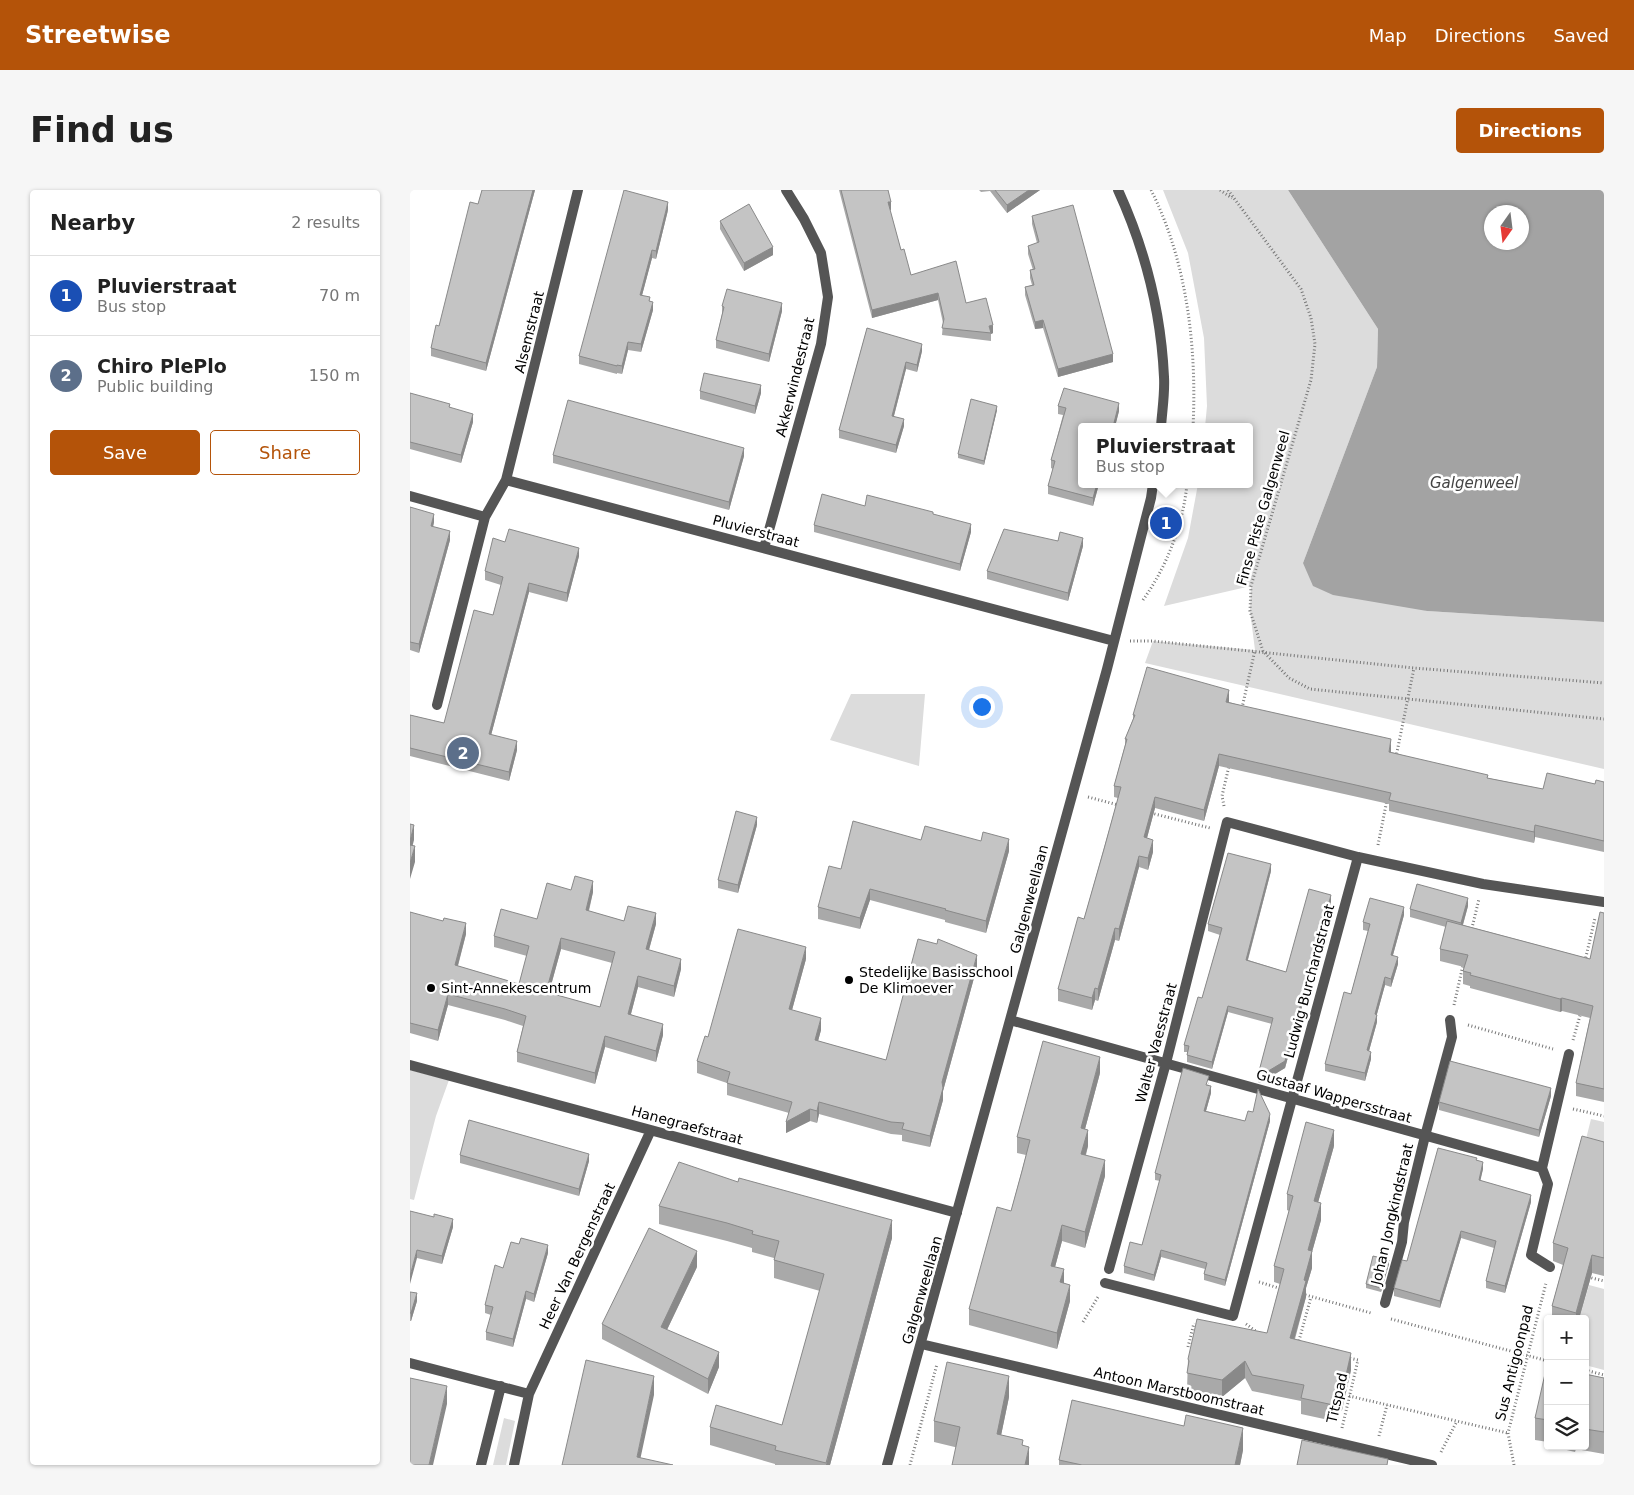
<!DOCTYPE html>
<html lang="en">
<head>
<meta charset="utf-8">
<style>
	:root { --surface:#fff; --page:#f6f6f6; --text:#222; --muted:#767676; --line:#e0e0e0; --accent:#b45309 }
	body { margin:0; font-family:"DejaVu Sans",sans-serif; background:var(--page); color:var(--text) }
	.controls { position:absolute; right:15px; bottom:15px; display:grid; overflow:hidden; border-radius:5px; box-shadow:0 1px 4px #0004 }
	.controls button { width:45px; height:45px; display:grid; place-items:center; padding:0; border:0; border-bottom:1px solid var(--line); background:var(--surface); color:var(--text); font:25px sans-serif }
	.compass { position:absolute; left:1074px; top:15px; width:45px; height:45px; border-radius:50%; background:var(--surface); box-shadow:0 1px 4px #0004; rotate:194deg }
	.you { position:absolute; left:571px; top:516px; width:18px; height:18px; margin:-12px; border:4px solid #fff; border-radius:50%; background:#1a73e8; box-shadow:0 0 0 8px #1a73e833 }
	.badge { display:grid; place-items:center; width:32px; height:32px; border-radius:50%; background:var(--accent); color:#fff; font-size:16px; font-weight:700 }
	.pin { position:absolute; translate:-50% -50%; border:2px solid #fff; box-shadow:0 1px 5px #0006 }
	.popup { position:absolute; left:668px; top:233px; width:175px; height:65px; box-sizing:border-box; display:grid; place-content:center; border-radius:5px; background:var(--surface); filter:drop-shadow(0 1px 4px #0005); font-size:16px; white-space:nowrap; color:var(--muted) }
	.popup b { font-size:19px; color:var(--text) }
	.popup::after { content:''; position:absolute; left:50%; top:100%; margin-left:-10px; border:10px solid transparent; border-top-color:var(--surface) }
	.list { margin:0; padding:0; list-style:none }
	h2 { display:flex; justify-content:space-between; align-items:center; height:65px; margin:0; padding:0 20px; font-size:21px }
	h2 small { font-size:16px; font-weight:400; color:var(--muted) }
	.list li { display:grid; grid-template-columns:32px 1fr auto; gap:15px; align-items:center; box-sizing:border-box; height:80px; padding:0 20px; border-top:1px solid var(--line) }
	.list b { display:block; font-size:19px; white-space:nowrap }
	.list p { margin:0; font-size:16px; white-space:nowrap; color:var(--muted) }
	.list em { font-size:16px; font-style:normal; color:var(--muted) }
	.actions { display:flex; gap:10px; padding:15px 20px }
	.actions a { flex:1; padding:11px 0; border:1px solid var(--accent); border-radius:5px; text-align:center; font-size:18px; color:var(--accent) }
	.actions .main { background:var(--accent); color:#fff }
	.icon { flex:none; width:28px; height:28px; fill:none; stroke:currentColor; stroke-width:2; stroke-linecap:round; stroke-linejoin:round }
	.map { position:relative; flex:none; width:1194px; height:1275px; overflow:hidden; border-radius:5px }
	header { display:flex; align-items:center; gap:30px; box-sizing:border-box; height:70px; padding:0 25px; background:var(--accent); color:#fff }
	header strong { font-size:24px }
	nav { display:flex; gap:28px; margin-inline-start:auto; font-size:18px }
	.intro { display:flex; align-items:center; justify-content:space-between; box-sizing:border-box; height:120px; padding:0 30px }
	h1 { margin:0; font-size:35px }
	.button { padding:12px 22px; border-radius:5px; background:var(--accent); color:#fff; font-size:18px; font-weight:700 }
	main { display:flex; gap:30px; padding:0 30px }
	aside { flex:1; background:var(--surface); border-radius:5px; box-shadow:0 1px 4px #0004 }
	.map>svg:first-child { display:block }
</style>
</head>
<body>
<header>
<strong>Streetwise</strong>
<nav><a>Map</a><a>Directions</a><a>Saved</a></nav>
</header>
<div class="intro"><h1>Find us</h1><a class="button">Directions</a></div>
<main>
<aside>
<h2>Nearby<small>2 results</small></h2>
<ul class="list">
<li><span class="badge" style="background:#1a4fb4">1</span><div><b>Pluvierstraat</b><p>Bus stop</p></div><em>70 m</em></li>
<li><span class="badge" style="background:#5c6f8a">2</span><div><b>Chiro PlePlo</b><p>Public building</p></div><em>150 m</em></li>
</ul>
<div class="actions"><a class="main">Save</a><a>Share</a></div>
</aside>
<div class="map">
<svg width="1194" height="1275" viewBox="0 0 1194 1275">
	<rect width="100%" height="100%" fill="#fff"/>
	<path fill="#dcdcdc" d="M753,0H878L968,139L967,177L893,373L1017,421L1194,432V579L735,473L743,451L845,460L840,421L841,396L754,416L778,348L788,294H840V237H795L797,216L794,148L778,63Z
		M441,504H515L509,576L420,550Z
		M0,880L39,890L26,926L4,1010L0,1009Z
		M1181,929L1194,932V971L1172,965Z
		M1179,1095L1194,1099V1180L1175,1175V1129H1169Z
		M94,1228L105,1231L96,1275H83Z"/>
	<path fill="#a3a3a3" fill-rule="evenodd" d="M878,0H1194V432L1017,421L923,405L903,396L893,373L967,177L968,139ZM1082,22H1112V52H1082Z"/>
	<g fill="none" stroke-linecap="round" stroke-linejoin="round">
		<path stroke="#777" stroke-width="3" stroke-dasharray="1 2.5" stroke-linecap="butt" d="M741,0C777,71 787,158 783,237
			M810,0L822,8
			M818,0L891,99L901,128L905,154L901,190L841,396L840,421L853,461L879,488L900,499L1194,529
			M733,410C757,376 773,335 777,294
			M720,451H743L1004,478L1194,493
			M832,518L845,460
			M986,567L1004,478
			M678,607L708,615
			M814,616L812,606L819,576
			M741,623L800,638
			M968,655L977,610
			M1061,742L1069,709
			M1175,771L1185,728
			M1044,815L1053,775
			M1058,835L1143,859
			M1163,850L1171,822
			M1163,919L1194,926
			M1178,1087L1194,1091
			M849,1092L872,1099
			M892,1104L961,1123
			M981,1129L1138,1171
			M673,1132L688,1107
			M836,1134L847,1142
			M888,1154L901,1107
			M778,1157L784,1133
			M1175,1180L1194,1185
			M939,1206L1098,1243
			M932,1238L948,1170L939,1168
			M969,1246L977,1215
			M1031,1262L1047,1231
			M500,1275L527,1174
			M1104,1275L1098,1243L1136,1093"/>
		<path stroke="#555" stroke-width="10" d="M708,0C735,59 751,122 754,187C755,204 752,221 751,237
			M96,290L168,0
			M0,306L75,327L96,290L704,451
			M354,358L411,154L418,107L411,63L394,29L376,0
			M27,515L75,327
			M600,830L1132,978L1138,994L1121,1065L1140,1077
			M0,875L547,1023
			M1132,978L1159,864
			M699,1079L756,873L817,632L948,667L1073,694L1194,712
			M695,1093L823,1126L948,667
			M975,1113L992,1052L994,1032L1015,946L1042,847L1040,830
			M511,1154L1022,1275
			M0,1173L119,1204
			M71,1275L91,1196
			M104,1275L119,1204L241,940
			M477,1275L697,479L741,308L743,294"/>
	</g>
	<path fill="#a9a9a9" fill-rule="evenodd" d="M72,0H125L76,181L21,166V158L29,136L68,14Z
		M429,0H478L481,20H480L491,60L501,85L556,113L583,143L581,144V151L532,145L533,133L528,110L462,128Z
		M569,0H630L597,23L580,1L571,2Z
		M258,20L246,69L242,68L232,105L240,111L243,120L231,162L218,160L212,184L207,183V184L169,174V166Z
		M622,26L703,172L648,187L633,138L625,139L615,105V97L622,95L620,88V80H623L618,64V56L627,53L622,34Z
		M310,31L363,65L334,81L310,39Z
		M312,116L372,121L359,172L306,158V150L312,124Z
		M457,138L512,161L507,182L496,179L484,226L494,236L486,263L429,248V240Z
		M290,201L351,203L345,224L290,209Z
		M0,203L40,217L63,232L51,273L0,259Z
		M648,216L709,221L683,316L638,304V296L643,279L641,278V270L653,225L648,224Z
		M587,220L574,275L548,268V264Z
		M143,265L334,266L319,320L143,273Z
		M455,316L523,324L561,342L550,381L404,342V335Z
		M0,317L24,332L23,337L40,350L9,463L0,460Z
		M648,351L673,356L658,411L577,389V381Z
		M95,352L169,366L157,412L119,402L81,545L107,560L99,591L0,566V525L34,533L83,425L91,395L75,390V381Z
		M819,511V512L981,561V562L1078,588L1133,599L1185,594L1194,592V662L1125,647L1124,653L979,621V614L809,576L794,631L745,618L737,648L743,662L738,680L729,677L709,751L705,750L688,811L685,810L682,820L648,811V799L674,729L708,608L704,607V596L715,555V549L723,529V525Z
		M347,635L328,703L308,698V690Z
		M511,650L599,661L576,743L535,732V730L460,710L450,739L408,729V717L431,679Z
		M861,681L838,770L876,782L921,712L875,878L850,893L848,892V885L862,834L818,822L802,879L777,872V862H774V855L792,808L810,745L798,741V734Z
		M161,700L183,702L179,721L214,731L246,734L239,760L271,779L264,807L228,797L221,824L253,845L246,872L195,857L185,894L107,872V862L113,836L95,830L38,815L28,851L0,843V722L56,744L48,776L109,794L117,766L84,757V746L127,729ZM151,759L202,773L190,817L139,803Z
		M1058,716L1053,735L1180,769L1194,723V912L1166,906V893L1180,828L1152,821L1150,822L1060,798V796L1053,794V781L1054,777L1030,771V759L1036,737L1000,727V719Z
		M994,725L983,765L988,774L981,797L975,795L967,824V832L959,861L961,869L955,891L915,881V874L941,804L958,741L953,740V732Z
		M396,769L382,820L411,840L408,851L476,870L567,777L533,901V910L520,957L492,951V945L481,944L409,924L407,933L400,931L376,943L379,923L317,905V893L287,883V871L298,847Z
		M690,883L675,939L678,956L676,965L695,986L675,1058L652,1051L645,1077L654,1093L660,1111L647,1159L559,1135V1119L601,1021L616,965L607,963V947Z
		M799,892L798,895L801,903L796,921L835,931H860L815,1096L794,1090V1084L795,1079L751,1067L744,1091L714,1083V1076L732,1055L750,991L745,990V983Z
		M1141,906L1129,947L1029,920V912Z
		M1194,952V1086L1182,1083L1169,1129H1142V1116L1153,1075L1143,1071V1053Z
		M924,956L908,1012L911,1030L902,1062V1078L896,1098V1107L885,1149L941,1180L932,1220L930,1221L928,1232L891,1224V1211L842,1201L835,1188L812,1207L777,1199L778,1169L857,1143L870,1094L864,1092V1076L879,1021L877,1020V1004Z
		M50,965L179,971L169,1006L50,973Z
		M1067,970L1073,979L1070,990L1121,1012L1095,1103L1076,1098V1091L1084,1058L1051,1048L1030,1118L984,1106V1098L997,1071Z
		M249,1016L482,1048L420,1275H365V1274L300,1255V1237L372,1235L410,1101L364,1088V1068L342,1062V1058L317,1051L249,1034Z
		M0,1021L43,1037L32,1074L7,1068Z
		M138,1063L124,1112L116,1109L103,1157L76,1150V1142L81,1125L75,1123V1115L93,1078Z
		M979,1074L971,1102L956,1098V1094Z
		M287,1077L257,1140L309,1177L298,1204L192,1149V1134Z
		M0,1102L7,1111L1,1131H0Z
		M1138,1175V1252L1125,1250V1228Z
		M1175,1184L1194,1188V1264L1166,1259L1165,1262L1140,1256H1175Z
		M599,1207L591,1245L613,1255L619,1275L524,1252V1231Z
		M774,1236L833,1260L830,1275H649V1270Z"/>
	<path fill="#898989" d="M123,0H125L76,181V173Z
		M619,0H630L597,23V15Z
		M258,12V20L246,69V61Z
		M478,12H481V20H478Z
		M363,57V65L334,81V73Z
		M242,60V68L230,113V105Z
		M528,103V110L462,128V120Z
		M243,112V120L231,162V154Z
		M372,113V121L359,172V164Z
		M633,130V138L625,139V132Z
		M583,135V143L581,144L579,136Z
		M218,152V160L212,184V176Z
		M512,154V161L507,182V175Z
		M703,164V172L648,187V179Z
		M496,172V179L482,233V226Z
		M351,195V203L345,224V216Z
		M709,213V221L705,237H703Z
		M587,216V220L574,275V271Z
		M63,224V232L51,273V265Z
		M494,229V236L486,263V255Z
		M334,258V266L319,320V312Z
		M687,294H689L683,316V308Z
		M24,324V332L21,345V336Z
		M561,334V342L550,381V374Z
		M40,341V350L9,463V454Z
		M673,348V356L658,411V403Z
		M169,358V366L157,412V403Z
		M119,393V402L79,553V544Z
		M819,500V511L816,523V512Z
		M981,549V561L979,573V562Z
		M107,551V560L99,591V582Z
		M809,564V576L794,631V620Z
		M745,607V618L734,659V647Z
		M347,627V635L328,703V695Z
		M4,635V650L0,666V651Z
		M1125,635V647L1124,653V642Z
		M599,649V661L576,743V731Z
		M743,650V662L738,680V668Z
		M5,656V672L0,689V673Z
		M729,666V677L709,751V739Z
		M861,674V681L836,776V770Z
		M183,691V702L176,731V720Z
		M460,699V710L450,739V728Z
		M921,705V712L875,878L850,893V886Z
		M1058,708V716L1051,741V733Z
		M994,717V725L981,772V765Z
		M246,723V734L236,770V759Z
		M56,733V744L45,786V775Z
		M705,738V750L688,811V799Z
		M151,748V759L136,813V802Z
		M396,757V769L379,831V819Z
		M567,765V777L533,901V910L520,957V946L532,892Z
		M988,767V774L981,797V789Z
		M271,769V779L264,807V796Z
		M228,786V797L218,835V824Z
		M975,787V795L965,831V824Z
		M685,798V810L682,820V808Z
		M38,804V815L28,851V840Z
		M1152,808V821L1150,822V809Z
		M818,816V822L802,879V872Z
		M967,825V832L957,868V860Z
		M411,828V840L405,862V850Z
		M253,834V845L246,872V861Z
		M195,846V857L185,894V883Z
		M961,862V869L955,891V883Z
		M690,867V883L671,954V938Z
		M801,896V903L794,928V921Z
		M1141,898V906L1129,947V940Z
		M409,912V924L407,933V921Z
		M400,919V931L376,943V932Z
		M860,924V931L815,1096V1090Z
		M678,940V956L671,980V964Z
		M924,940V956L904,1027V1011Z
		M179,964V971L169,1006V999Z
		M695,970V986L675,1058V1042Z
		M1073,972V979L1069,997V990Z
		M1121,1005V1012L1095,1103V1096Z
		M911,1013V1030L902,1062V1078L896,1098V1107L880,1164V1148L894,1090L898,1060Z
		M43,1029V1037L32,1074V1066Z
		M482,1030V1048L420,1275H416Z
		M652,1035V1051L641,1092V1076Z
		M1051,1041V1048L1030,1118V1111Z
		M138,1055V1063L124,1112V1104Z
		M7,1060V1068L0,1094V1086Z
		M751,1060V1067L744,1091V1085Z
		M287,1061V1077L251,1152V1137Z
		M1182,1065V1083L1169,1129H1166V1123Z
		M979,1070V1074L971,1102V1098Z
		M654,1079V1095L650,1092Z
		M660,1095V1111L647,1159V1143Z
		M116,1101V1109L103,1157V1149Z
		M7,1103V1111L1,1131V1123Z
		M309,1162V1177L298,1204V1189Z
		M941,1163V1180L932,1220L930,1221L928,1232V1216Z
		M835,1171V1188L812,1207V1190Z
		M244,1186V1205L229,1275L227,1267Z
		M599,1186V1207L587,1265V1244Z
		M37,1196V1214L23,1275H19Z
		M833,1238V1260L830,1275H825Z
		M619,1257V1275H615Z"/>
	<path fill="#c4c4c4" stroke="#898989" fill-rule="evenodd" d="M72,0H123L76,173L21,158L26,135L29,136L60,12L68,14Z
		M214,0L258,12L246,61L242,60L230,105L240,107L239,111L243,112L231,154L218,152L212,176L207,175V176L169,166Z
		M431,0H478L481,12H478L491,60L494,59L501,85L546,71L556,113L576,108L583,135L579,136L581,143L532,138L534,129L528,103L462,120Z
		M585,0H619L597,15Z
		M339,14L363,57L334,73L310,31Z
		M663,15L703,164L648,179L633,130L625,132L615,97L624,95L620,80L625,79L618,56L629,52L622,26Z
		M317,99L372,113L359,164L306,150L314,117L312,116Z
		M457,138L512,154L507,175L496,172L482,226L494,229L486,255L429,240Z
		M294,183L351,195L345,216L290,201Z
		M654,198L709,213L703,237H672V294H687L683,308L638,296L645,271L641,270L656,218L648,216Z
		M0,203L40,214L39,217L63,224L51,265L0,252Z
		M561,209L587,216L574,271L548,264Z
		M158,210L334,258L319,312L143,265Z
		M412,304L455,316L457,305L523,322V324L561,334L550,374L404,335Z
		M0,317L24,324L21,336L40,341L9,454L0,452Z
		M99,339L169,358L157,403L119,393L79,544L107,551L99,582L0,558V525L34,533L64,420L83,425L93,387L75,381L83,348L95,352Z
		M594,339L648,351L650,342L673,348L658,403L577,381Z
		M737,477L819,500L816,512L981,549L979,562L1078,585L1077,588L1133,599L1137,583L1185,594L1186,590L1194,592V651L1125,635L1124,642L979,610L981,603L809,564L794,620L745,607L734,647L743,650L738,668L729,666L709,739L705,738L688,799L685,798L682,808L648,799L668,727L674,729L694,659L711,597L704,596L717,549H715L725,525H723Z
		M326,621L347,627L328,695L308,690Z
		M443,631L511,650L515,636L571,651L573,642L599,649L576,731L535,720L536,719L460,699L450,728L408,717L419,676L431,679Z
		M0,634L4,635L0,651Z
		M0,655L5,656L0,673Z
		M818,663L861,674L836,770L876,782L899,699L921,705L875,871L850,886L848,885L863,828L818,816L802,872L777,865L779,856L774,855L788,807L792,808L812,738L798,734Z
		M165,686L183,691L176,720L214,731L218,716L246,723L236,759L271,769L264,796L228,786L218,824L253,834L246,861L195,846L185,883L107,862L116,826L95,819L38,804L28,840L0,833V722L33,731L34,728L56,733L45,775L109,794L119,756L84,746L91,719L127,729L137,693L161,700ZM151,748L205,762L190,817L136,802Z
		M1007,694L1058,708L1051,733L1000,719Z
		M960,708L994,717L981,765L988,767L981,789L975,787L965,824L967,825L957,860L961,862L955,883L915,874L934,802L941,804L960,734L953,732Z
		M1190,722L1194,723V899L1166,893L1183,816L1152,808L1150,809L1060,785L1061,783L1053,781L1058,765L1030,759L1037,731L1180,769Z
		M328,739L396,757L379,819L411,828L405,850L476,870L508,749L527,754L528,749L567,765L532,892L533,898L520,946L492,939L494,933L481,932L409,912L407,921L400,919L376,932L382,912L317,893L320,882L287,871L295,846L298,847Z
		M633,851L690,867L671,938L678,940L671,964L695,970L675,1042L652,1035L641,1076L654,1079L650,1092L660,1095L647,1143L559,1119L587,1017L601,1021L612,981L620,950L607,947Z
		M1040,871L1141,898L1129,940L1029,912Z
		M773,878L799,886L796,895L801,896L794,921L835,931L838,921L843,922L848,899L860,924L815,1090L794,1084L797,1073L751,1060L744,1085L714,1076L720,1052L732,1055L751,985L745,983Z
		M59,930L179,964L169,999L50,965Z
		M896,932L924,940L904,1011L911,1013L898,1060L902,1061L894,1090L896,1091L880,1148L941,1163L932,1203L930,1205L928,1216L891,1208L894,1195L842,1185L835,1171L812,1190L777,1183L779,1171L778,1169L787,1129L857,1143L874,1079L864,1076L883,1006L877,1004Z
		M1172,946L1194,952V1068L1182,1065L1166,1123L1142,1116L1158,1058L1143,1053Z
		M1028,958L1067,968L1066,970L1073,972L1069,990L1121,1005L1095,1096L1076,1091L1086,1051L1051,1041L1030,1111L984,1098L992,1070L997,1071Z
		M269,972L328,992L329,988L482,1030L416,1273L365,1260L366,1256L300,1237L306,1215L372,1235L414,1084L364,1070L369,1051L342,1044L343,1041L317,1033L249,1016Z
		M0,1021L24,1027V1024L43,1029L32,1066L7,1060L0,1086Z
		M239,1038L287,1061L251,1137L309,1162L298,1189L192,1134Z
		M111,1048L138,1055L124,1104L116,1101L103,1149L76,1142L83,1117L75,1115L85,1075L93,1078L101,1052L109,1054Z
		M963,1066L979,1070L971,1098L956,1094Z
		M0,1102L7,1103L1,1123H0Z
		M176,1170L244,1186L227,1267L263,1275H152Z
		M537,1172L599,1186L587,1244L613,1250L612,1255L619,1257L615,1275H542L550,1237L524,1231Z
		M1137,1175H1138V1230L1125,1228Z
		M1175,1184L1194,1188V1242L1175,1239Z
		M0,1188L37,1196L19,1275H0Z
		M662,1210L774,1236L776,1225L833,1238L825,1275H672L649,1270Z
		M892,1250L978,1269L977,1275H887Z"/>
	<g fill="#000" stroke="#fff" stroke-width="2">
		<circle cx="439" cy="790" r="5"/>
		<circle cx="21" cy="798" r="5"/>
	</g>
	<g text-anchor="middle" dominant-baseline="central" stroke-width="5" stroke-linejoin="round" paint-order="stroke">
		<g font-size="14" fill="#000" stroke="#fff">
			<text transform="translate(119 142) rotate(-76)">Alsemstraat</text>
			<text transform="translate(385 187) rotate(-76)">Akkerwindestraat</text>
			<text transform="translate(853 318) rotate(-74)">Finse Piste Galgenweel</text>
			<text transform="translate(346 341) rotate(15)">Pluvierstraat</text>
			<text transform="translate(619 709) rotate(-75)">Galgenweellaan</text>
			<text transform="translate(899 791) rotate(-75)">Ludwig Burchardstraat</text>
			<text transform="translate(746 853) rotate(-75)">Walter Vaesstraat</text>
			<text transform="translate(924 906) rotate(16)">Gustaaf Wappersstraat</text>
			<text transform="translate(277 935) rotate(15)">Hanegraefstraat</text>
			<text transform="translate(982 1024) rotate(-77)">Johan Jongkindstraat</text>
			<text transform="translate(167 1066) rotate(-65)">Heer Van Bergenstraat</text>
			<text transform="translate(512 1100) rotate(-74)">Galgenweellaan</text>
			<text transform="translate(1104 1173) rotate(-76)">Sus Antigoonpad</text>
			<text transform="translate(769 1201) rotate(13)">Antoon Marstboomstraat</text>
			<text transform="translate(927 1208) rotate(-77)">Titspad</text>
		</g>
		<g font-size="14" fill="#000" stroke="#fff" text-anchor="start">
			<text x="449" y="782">Stedelijke Basisschool<tspan x="449" dy="16">De Klimoever</tspan></text>
			<text x="31" y="798">Sint-Annekescentrum</text>
		</g>
		<g font-size="15" font-style="italic" fill="#444" stroke="#fff">
			<text x="1064" y="293">Galgenweel</text>
		</g>
	</g>
</svg>
<div class="controls">
<button>+</button>
<button>−</button>
<button><svg class="icon" aria-label="layers" viewBox="0 0 24 24"><path d="M12 4l9 5-9 5-9-5zM3 14l9 5 9-5"/></svg></button>
</div>
<svg class="compass" viewBox="-18 -18 36 36"><path d="M0-13l5 13h-10z" fill="#e53935"/><path d="M0 13l5-13h-10z" fill="#767676"/></svg>
<div class="you"></div>
<div class="pin badge" style="left:756px;top:333px;background:#1a4fb4">1</div>
<div class="popup"><b>Pluvierstraat</b>Bus stop</div>
<div class="pin badge" style="left:53px;top:563px;background:#5c6f8a">2</div>
</div>
</main>
</body>
</html>
